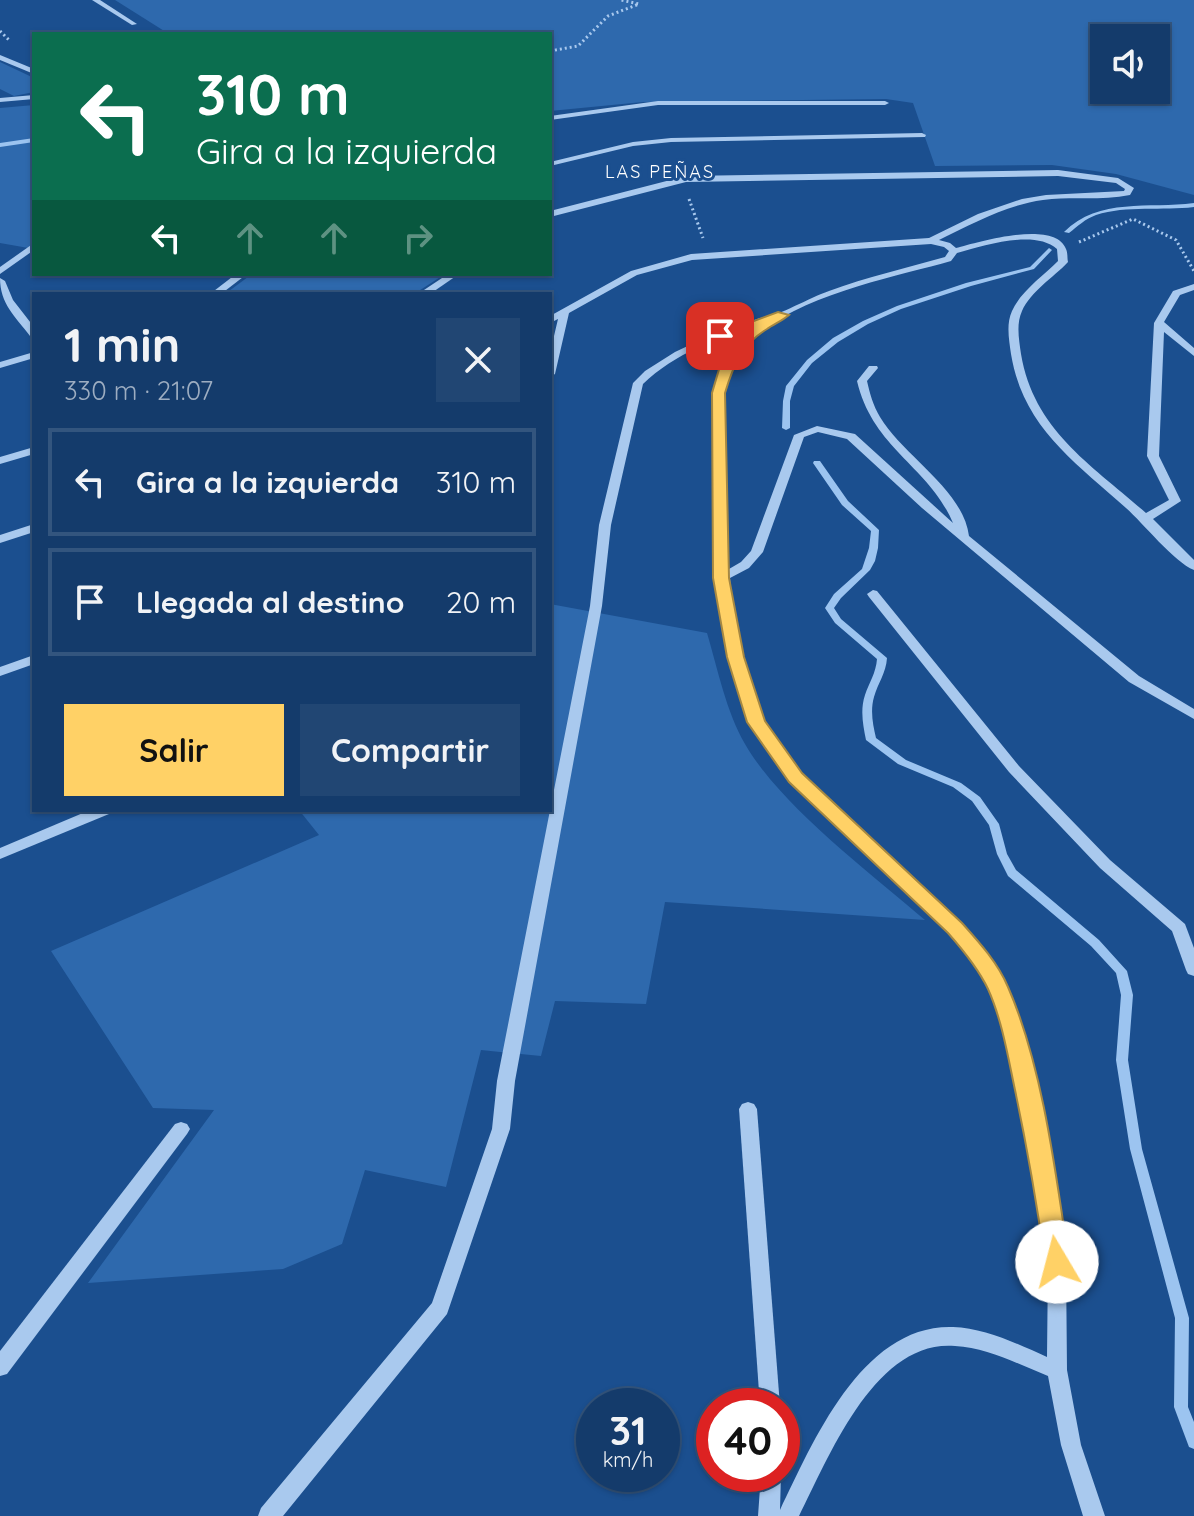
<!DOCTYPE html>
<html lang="es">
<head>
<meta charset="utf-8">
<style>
	body { margin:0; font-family:Quicksand,sans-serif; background:#214673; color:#f1f3f6; height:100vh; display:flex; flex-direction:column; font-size:30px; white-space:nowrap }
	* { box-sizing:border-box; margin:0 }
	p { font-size:26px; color:#9dadc1 }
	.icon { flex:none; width:44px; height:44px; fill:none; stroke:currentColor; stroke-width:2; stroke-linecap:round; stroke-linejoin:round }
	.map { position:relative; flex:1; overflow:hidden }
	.details { position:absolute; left:32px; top:292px; width:520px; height:520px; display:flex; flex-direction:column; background:#143b6b; border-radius:0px; box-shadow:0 2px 6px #0004,0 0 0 2px #33557e }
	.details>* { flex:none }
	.guide { position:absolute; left:32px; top:32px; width:520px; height:244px; border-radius:0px; box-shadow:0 2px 6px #0004,0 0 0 2px #33557e; background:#0b6e4f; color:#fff; overflow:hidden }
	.fabs { position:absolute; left:1090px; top:24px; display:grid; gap:16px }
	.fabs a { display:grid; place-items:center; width:80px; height:80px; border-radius:0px; background:#143b6b; box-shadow:0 2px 6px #0004,0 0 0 2px #33557e; font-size:40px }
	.speed { position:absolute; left:576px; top:1388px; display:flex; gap:16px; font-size:40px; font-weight:700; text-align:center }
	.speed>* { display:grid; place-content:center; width:104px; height:104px; border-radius:50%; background:#143b6b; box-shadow:0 2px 6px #0004,0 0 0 2px #33557e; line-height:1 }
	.speed small { font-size:20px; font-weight:400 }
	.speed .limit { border:12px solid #d22; background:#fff; color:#111 }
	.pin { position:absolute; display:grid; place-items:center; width:68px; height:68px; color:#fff; margin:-34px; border-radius:16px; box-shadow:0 4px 12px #0006 }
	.me { position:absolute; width:88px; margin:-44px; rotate:352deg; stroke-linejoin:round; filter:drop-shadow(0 0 6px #0008) }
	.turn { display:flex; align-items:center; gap:28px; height:168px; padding:0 32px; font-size:36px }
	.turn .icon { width:104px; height:104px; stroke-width:2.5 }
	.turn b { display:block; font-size:56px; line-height:68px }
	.lanes { display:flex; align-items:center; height:76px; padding:0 32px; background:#0003; justify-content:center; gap:40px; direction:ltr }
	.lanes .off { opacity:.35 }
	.round { display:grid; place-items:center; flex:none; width:84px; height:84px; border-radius:0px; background:#214673 }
	.overview { display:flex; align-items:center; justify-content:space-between; height:136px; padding:0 32px }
	h1 { font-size:48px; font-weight:700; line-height:60px }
	.cta { display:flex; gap:16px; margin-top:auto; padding:16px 32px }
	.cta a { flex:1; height:92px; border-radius:0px; background:#ffd166; color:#111; font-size:32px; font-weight:700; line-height:92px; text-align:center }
	.cta a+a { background:#214673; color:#f1f3f6 }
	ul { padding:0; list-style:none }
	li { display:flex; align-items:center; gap:24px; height:108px; margin:0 16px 12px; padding:0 16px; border:4px solid #33557e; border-radius:0px }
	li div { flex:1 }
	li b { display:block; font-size:30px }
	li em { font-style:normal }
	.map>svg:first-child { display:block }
	.green { fill:#2e69ad; fill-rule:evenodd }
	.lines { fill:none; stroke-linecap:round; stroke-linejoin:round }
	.stream { fill:#9cc4f0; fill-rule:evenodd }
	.path { stroke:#a9c9ee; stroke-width:3; stroke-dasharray:2 3; stroke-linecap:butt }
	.minor { fill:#a9c9ee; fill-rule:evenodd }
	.route { fill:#ffd166; stroke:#a68842; stroke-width:2 }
	.labels { text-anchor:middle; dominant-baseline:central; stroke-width:6; stroke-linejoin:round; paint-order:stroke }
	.far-neighbourhood-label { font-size:18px; letter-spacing:2px; fill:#fff; stroke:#1b4f8f }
</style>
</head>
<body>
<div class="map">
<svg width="1194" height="1516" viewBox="0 0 1194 1516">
	<rect width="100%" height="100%" fill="#1b4f8f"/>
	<!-- green -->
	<g class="green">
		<path d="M 115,0 L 1194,0 L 1194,195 L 1116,174 L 1052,165 L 935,166 L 913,103 L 886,99 L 643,102 L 550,111 L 550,34 L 169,34 ZM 1104,38 L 1156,38 L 1156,90 L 1104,90 Z"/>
		<path d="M 0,62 L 34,78 L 34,92 L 14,96 L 0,89 Z"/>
		<path d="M 34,105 L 34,249 L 0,243 L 0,108 Z"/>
		<path d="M 252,274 L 445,274 L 414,294 L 225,294 Z"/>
		<path d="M 550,604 L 707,633 C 718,670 726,711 745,744 C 780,805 870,873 925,920 L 665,902 L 646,1004 L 555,1001 L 541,1056 L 481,1050 L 446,1187 L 365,1170 L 342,1244 L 283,1269 L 88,1283 L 214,1110 L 153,1108 L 51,951 L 319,835 L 299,810 L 550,810 Z"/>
	</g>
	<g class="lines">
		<!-- stream -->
		<g class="stream">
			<path d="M 34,138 L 34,142 L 0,147 L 0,143 Z"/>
			<path d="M 1194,203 L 1194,207 C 1162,211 1127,205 1096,215 C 1085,219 1078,226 1069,233 L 1064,232 C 1099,197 1149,209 1194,203 Z"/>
			<path d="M 1049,248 L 1052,250 L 1034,269 L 971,286 L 901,309 L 868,324 L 838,342 L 812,363 L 794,386 L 790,401 L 790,428 L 786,430 L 782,428 L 783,401 L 786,386 L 807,360 L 833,338 L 863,321 L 897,306 L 966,283 L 1030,267 Z"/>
			<path d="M 814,461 L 820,461 L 848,501 L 879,530 L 878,548 L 875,561 L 870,570 L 841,598 L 834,608 L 841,619 L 887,658 C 886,673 878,683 874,697 C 870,711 873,725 876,738 L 906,760 L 961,783 L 980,797 L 999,824 L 1007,854 L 1016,870 L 1099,940 L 1127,971 L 1133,995 L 1128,1060 L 1142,1149 L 1189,1318 L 1188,1407 L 1194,1422 L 1194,1449 L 1189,1447 L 1174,1407 L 1175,1318 L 1130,1149 L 1116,1060 L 1121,995 L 1116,973 L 1091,946 L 1008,876 L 997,854 L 989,825 L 972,801 L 953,787 L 898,764 L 866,740 C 863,725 860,710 865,695 C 869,683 876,673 877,659 L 835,623 L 825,608 L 834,594 L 862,569 L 869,548 L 871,531 L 842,505 L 813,463 Z"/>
		</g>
		<!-- path -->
		<g class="path">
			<path d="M 0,31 L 10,41"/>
			<path d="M 550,51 L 578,46 L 608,16 L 639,4 L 621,0"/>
			<path d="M 550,76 L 553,77 L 550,78"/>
			<path d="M 689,199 L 703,238"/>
			<path d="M 1079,242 L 1133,219 L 1176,240 L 1194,271"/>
		</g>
		<!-- minor -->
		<g class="minor">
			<path d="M 92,0 L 100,0 L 137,24 L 132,25 Z"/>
			<path d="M 0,55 L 34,69 L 34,74 L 0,60 Z"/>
			<path d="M 34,95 L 34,99 L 0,102 L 0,98 Z"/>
			<path d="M 658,101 L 885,101 L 889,103 L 885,105 L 658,105 L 550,120 L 550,116 Z"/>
			<path d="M 922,133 L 926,135 L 925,137 L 671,142 L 633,146 L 550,166 L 550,162 L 633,142 L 671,138 Z"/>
			<path d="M 1058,170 L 1118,178 L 1134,188 L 1130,195 C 1101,201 1072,196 1043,200 C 1006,205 972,224 939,240 L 950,243 L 956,248 C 978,242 1055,219 1066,249 C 1068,253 1067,258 1068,262 C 1053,278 1031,291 1022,311 C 1016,324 1019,340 1021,354 C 1034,431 1092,465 1146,513 L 1169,500 L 1147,456 L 1154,323 L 1173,291 L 1194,284 L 1194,290 L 1180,295 L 1164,322 L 1194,348 L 1194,356 L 1164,332 L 1159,456 L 1181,501 L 1153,519 L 1194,560 L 1194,570 C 1174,562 1143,523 1126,508 C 1074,461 1023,427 1011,354 C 1009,340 1006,324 1012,311 C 1021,291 1043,276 1058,261 L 1057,249 C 1034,229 984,246 957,253 L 951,261 C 886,280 747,303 727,379 C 720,409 724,441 726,471 C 727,504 727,536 729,569 L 741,562 L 751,551 L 794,435 L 817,426 L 855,434 L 953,523 C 929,466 873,449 857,381 L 869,366 L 877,366 L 878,368 L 867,381 C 870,394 873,405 880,417 C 903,456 963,489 969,536 L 1139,676 L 1194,709 L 1194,719 L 1129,682 L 922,508 L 847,439 L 818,432 L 804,437 L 763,552 L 749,568 L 730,578 C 734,629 742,682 766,727 C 786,763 819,790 848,818 C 886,853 923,889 961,924 L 982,948 L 1006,987 L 1024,1044 L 1054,1180 L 1066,1262 L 1067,1370 L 1081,1445 L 1105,1516 L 1083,1516 L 1061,1445 L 1048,1376 C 1018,1364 988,1348 955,1346 C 875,1339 829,1457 799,1516 L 758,1516 L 761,1474 L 781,1474 L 780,1510 C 813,1442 862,1324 953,1327 C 985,1328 1018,1344 1047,1357 L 1048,1262 L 1036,1180 L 1008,1044 L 990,988 L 970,956 L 949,932 C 914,898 878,864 843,830 C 809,798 771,766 751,724 C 729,679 721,630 717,581 L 715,578 L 717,575 L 712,424 L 714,392 L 723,362 L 732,349 L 759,325 C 718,337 674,354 643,384 L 611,525 L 602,606 L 515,1081 L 510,1129 L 447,1314 L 283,1516 L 258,1516 L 261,1508 L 432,1303 L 492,1129 L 497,1081 L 590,606 L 599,525 L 633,383 L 645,371 L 675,352 L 711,335 L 760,318 C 778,317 808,298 829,291 C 867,277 906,268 945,257 L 949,251 L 944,247 L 931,244 L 692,260 L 637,275 L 569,313 L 555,374 L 550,377 L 550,353 L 558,319 L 550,323 L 550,316 L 631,271 L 691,254 L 929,238 L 978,214 L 1022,199 L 1046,195 L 1124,191 L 1125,189 L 1116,183 L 1058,176 L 686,182 L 550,217 L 550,211 L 686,176 Z"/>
			<path d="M 34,243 L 34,250 L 0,274 L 0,267 Z"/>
			<path d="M 236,274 L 247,274 L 221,294 L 210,294 Z"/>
			<path d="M 448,274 L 459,274 L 430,294 L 418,294 Z"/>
			<path d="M 0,278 L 5,281 L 13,300 L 34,327 L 34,337 L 30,336 C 15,316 0,304 0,278 Z"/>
			<path d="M 34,352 L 34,358 L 0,368 L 0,362 Z"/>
			<path d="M 34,447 L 34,454 L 0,464 L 0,457 Z"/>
			<path d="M 34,524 L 34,532 L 0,543 L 0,535 Z"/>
			<path d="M 873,590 L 877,591 L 1019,766 L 1110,860 L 1185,924 L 1194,948 L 1194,976 L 1188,974 L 1186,970 L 1172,931 L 1100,868 L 1009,772 L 869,597 L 867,594 Z"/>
			<path d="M 34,655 L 34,664 L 0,676 L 0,667 Z"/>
			<path d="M 90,810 L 111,810 L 109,814 L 0,859 L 0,848 Z"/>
			<path d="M 748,1102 L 754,1104 L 757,1109 L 780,1406 L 760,1406 L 739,1109 L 742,1104 Z"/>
			<path d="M 181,1122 L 187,1124 L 190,1129 L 187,1134 L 7,1374 L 0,1376 L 0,1351 L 175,1124 Z"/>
		</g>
	</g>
	<!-- route -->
	<path class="route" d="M 778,312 L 789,315 C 782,321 774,324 767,329 C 742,344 733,366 725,393 L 729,578 L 744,657 L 765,721 L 802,773 L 962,923 C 979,942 998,963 1008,987 C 1043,1067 1056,1175 1069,1262 L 1066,1270 L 1057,1273 L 1049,1270 L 1045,1262 C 1037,1204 1027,1147 1015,1090 C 1008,1057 1002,1020 988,989 C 978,968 963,950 948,933 L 789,782 L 747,722 L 727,657 L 713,578 L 712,393 L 720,366 L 748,331 L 720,340 L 714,336 Z"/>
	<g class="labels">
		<!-- far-neighbourhood labels -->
		<g class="far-neighbourhood-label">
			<text x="660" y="171">LAS PEÑAS</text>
		</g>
	</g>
</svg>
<div class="fabs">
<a><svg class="icon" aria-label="sound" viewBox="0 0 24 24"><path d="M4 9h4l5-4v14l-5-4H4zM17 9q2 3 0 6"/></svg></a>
</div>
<div class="speed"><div>31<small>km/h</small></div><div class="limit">40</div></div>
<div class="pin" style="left:720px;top:336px;background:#d93025"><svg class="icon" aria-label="arrive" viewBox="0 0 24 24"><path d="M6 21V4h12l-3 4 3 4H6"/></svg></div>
<svg class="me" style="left:1057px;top:1262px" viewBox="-20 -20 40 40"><circle r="19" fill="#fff"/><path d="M0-13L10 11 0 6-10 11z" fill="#ffd166"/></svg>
<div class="guide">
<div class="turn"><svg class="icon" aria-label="left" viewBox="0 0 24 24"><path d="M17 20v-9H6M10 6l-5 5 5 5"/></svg><div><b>310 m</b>Gira a la izquierda</div></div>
<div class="lanes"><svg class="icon" aria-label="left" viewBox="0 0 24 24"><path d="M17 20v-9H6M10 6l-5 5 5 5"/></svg><svg class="icon off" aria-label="ahead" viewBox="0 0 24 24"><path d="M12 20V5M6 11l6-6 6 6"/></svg><svg class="icon off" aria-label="ahead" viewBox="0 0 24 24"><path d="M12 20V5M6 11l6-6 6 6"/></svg><svg class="icon off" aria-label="right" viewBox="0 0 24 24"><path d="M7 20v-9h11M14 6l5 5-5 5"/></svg></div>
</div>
<section class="details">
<div class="overview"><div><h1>1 min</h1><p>330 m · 21:07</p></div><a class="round"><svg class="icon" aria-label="close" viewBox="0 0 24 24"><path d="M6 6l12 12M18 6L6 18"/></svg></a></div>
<ul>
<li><svg class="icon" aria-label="left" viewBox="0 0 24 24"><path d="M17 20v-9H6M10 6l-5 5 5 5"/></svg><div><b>Gira a la izquierda</b></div><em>310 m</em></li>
<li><svg class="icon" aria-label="arrive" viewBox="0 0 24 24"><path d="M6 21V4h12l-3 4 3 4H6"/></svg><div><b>Llegada al destino</b></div><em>20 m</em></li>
</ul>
<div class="cta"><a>Salir</a><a>Compartir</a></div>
</section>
</div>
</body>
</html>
